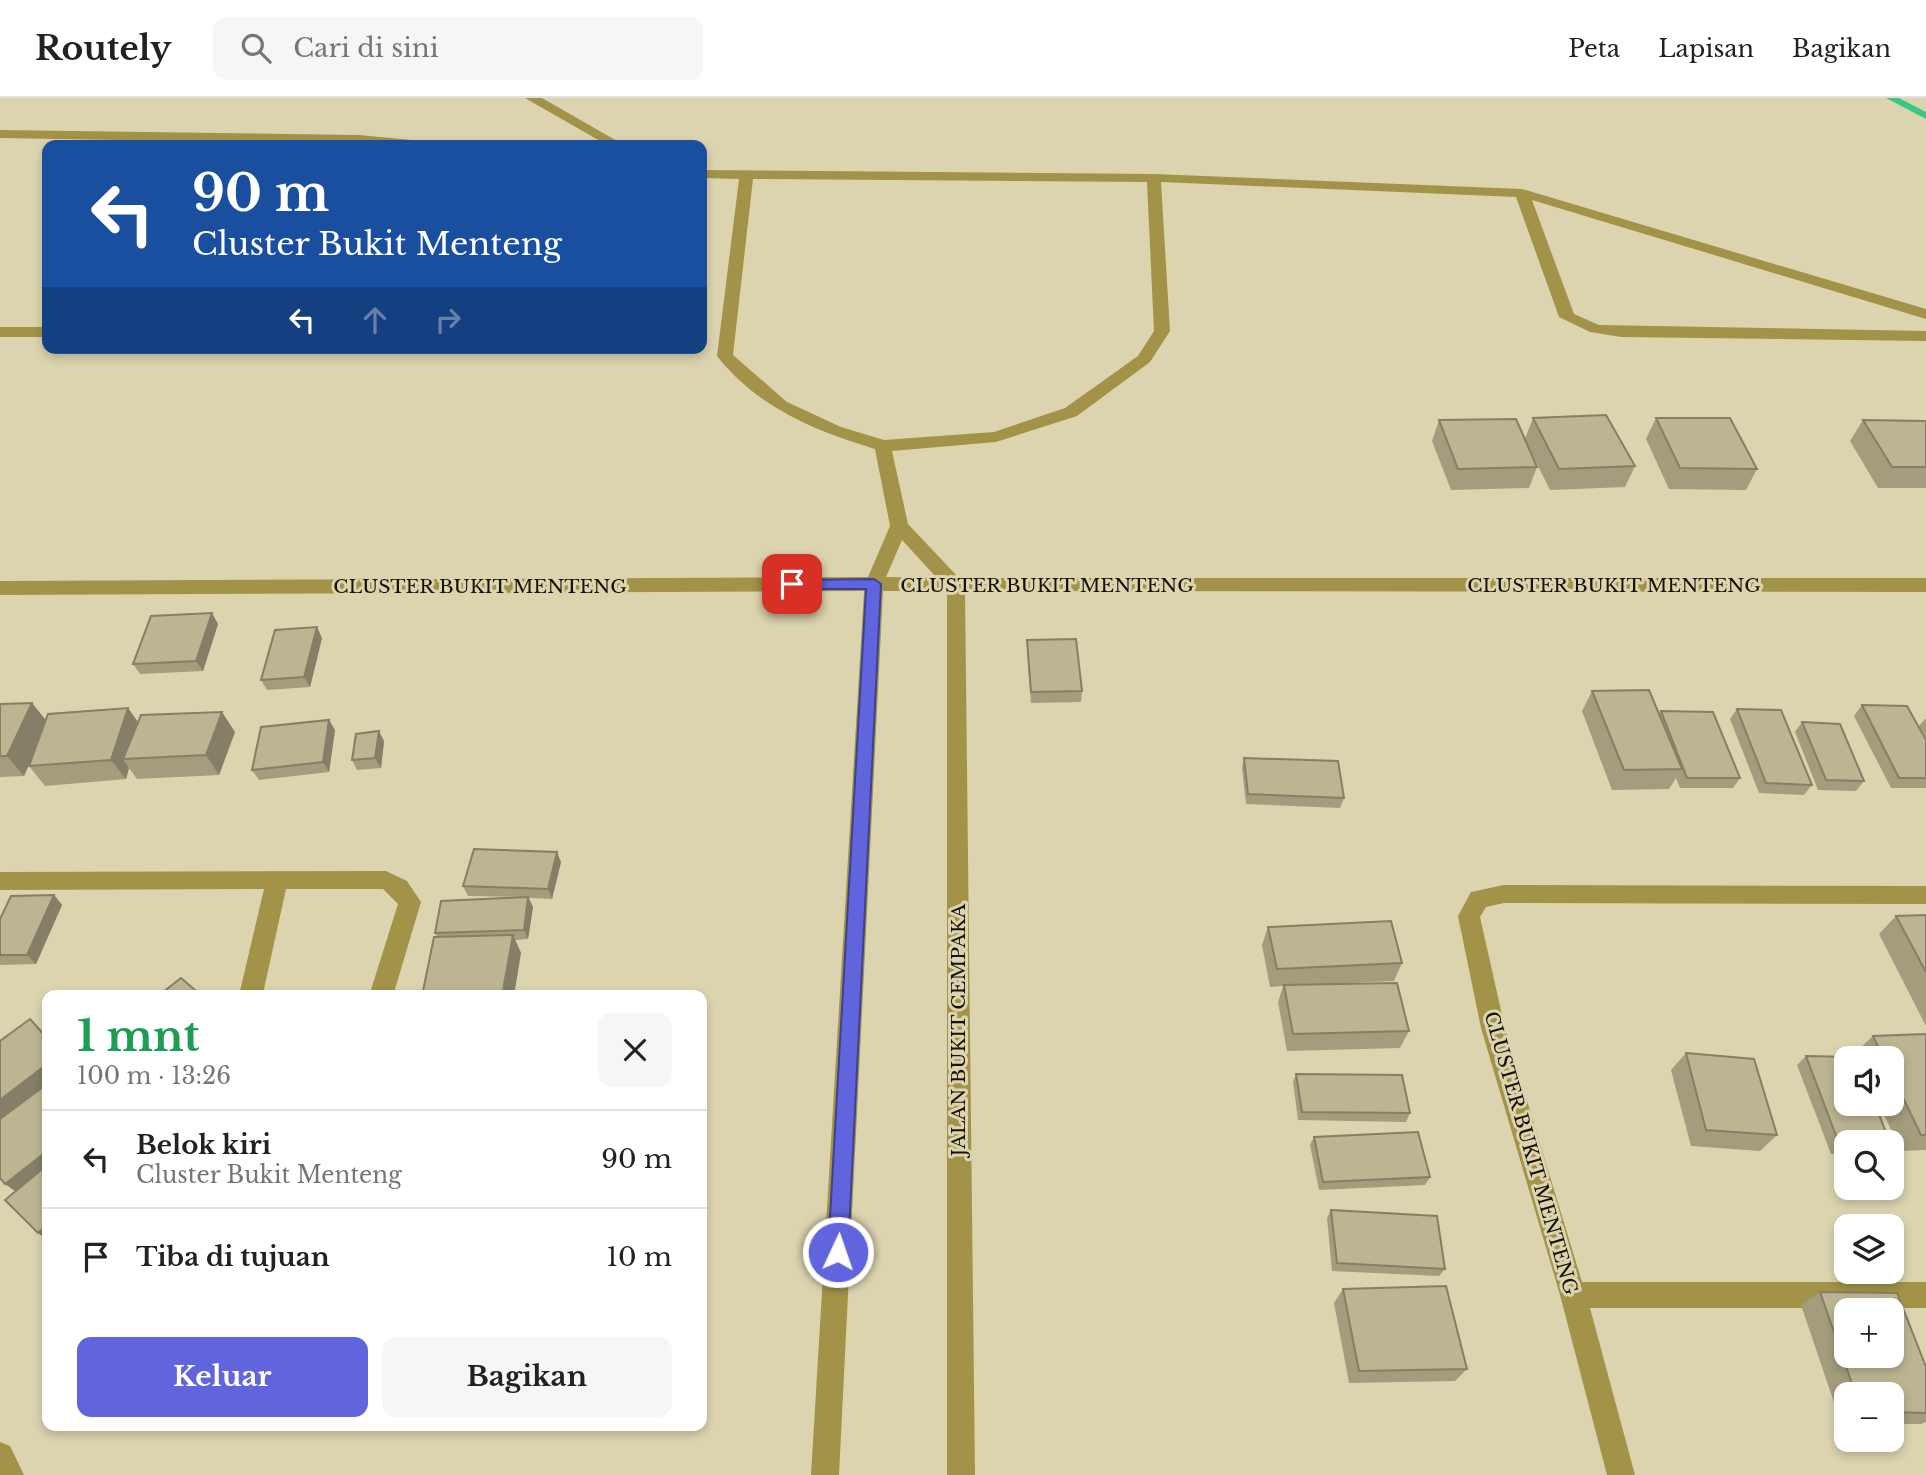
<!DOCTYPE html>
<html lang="id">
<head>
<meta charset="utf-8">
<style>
	body { margin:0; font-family:"Libre Baskerville",serif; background:#f6f6f6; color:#222; height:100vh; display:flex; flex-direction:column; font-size:26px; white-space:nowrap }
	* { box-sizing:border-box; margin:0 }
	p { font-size:23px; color:#767676 }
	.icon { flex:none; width:38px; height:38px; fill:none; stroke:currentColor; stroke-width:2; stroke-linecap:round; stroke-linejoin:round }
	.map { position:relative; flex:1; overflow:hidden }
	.details { position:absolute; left:42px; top:892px; width:665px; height:441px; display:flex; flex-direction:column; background:#fff; border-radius:14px; box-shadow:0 4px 10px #0003 }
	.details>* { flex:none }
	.top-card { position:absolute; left:42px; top:42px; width:665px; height:214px; border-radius:14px; box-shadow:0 4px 10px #0003; background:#1a4fa0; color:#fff; overflow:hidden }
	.fabs { position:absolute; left:1834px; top:948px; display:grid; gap:14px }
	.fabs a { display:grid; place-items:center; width:70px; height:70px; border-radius:14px; background:#fff; box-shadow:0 4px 10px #0003; font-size:35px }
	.pin { position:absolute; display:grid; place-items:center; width:60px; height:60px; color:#fff; margin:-30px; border-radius:14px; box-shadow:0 4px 10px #0006 }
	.me { position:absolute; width:77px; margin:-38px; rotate:3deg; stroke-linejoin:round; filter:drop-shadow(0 0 5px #0008) }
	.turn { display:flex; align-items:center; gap:24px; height:147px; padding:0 35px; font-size:32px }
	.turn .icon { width:91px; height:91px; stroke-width:2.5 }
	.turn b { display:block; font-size:49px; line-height:60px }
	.lanes { display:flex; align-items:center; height:66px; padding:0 35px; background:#0003; justify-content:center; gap:35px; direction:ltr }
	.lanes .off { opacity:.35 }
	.round { display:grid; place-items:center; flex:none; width:74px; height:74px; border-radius:14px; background:#f6f6f6 }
	.head { display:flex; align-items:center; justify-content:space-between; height:119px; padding:0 35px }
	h1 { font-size:42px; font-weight:700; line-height:52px; color:#1e9e55 }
	.action { display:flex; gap:14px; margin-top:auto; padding:14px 35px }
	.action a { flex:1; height:80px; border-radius:14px; background:#6064dd; color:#fff; font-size:28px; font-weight:700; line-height:80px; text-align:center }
	.action a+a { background:#f6f6f6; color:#222 }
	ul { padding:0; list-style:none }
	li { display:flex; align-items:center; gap:21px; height:98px; padding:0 35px; border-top:2px solid #e0e0e0 }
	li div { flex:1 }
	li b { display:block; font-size:26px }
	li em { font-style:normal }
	header { display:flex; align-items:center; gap:42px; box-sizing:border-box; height:98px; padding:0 35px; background:#fff; border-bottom:2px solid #e0e0e0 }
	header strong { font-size:33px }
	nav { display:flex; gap:38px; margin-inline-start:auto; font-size:24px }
	.search { width:490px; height:63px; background:#f6f6f6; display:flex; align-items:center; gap:18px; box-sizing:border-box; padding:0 24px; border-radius:14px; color:#767676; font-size:26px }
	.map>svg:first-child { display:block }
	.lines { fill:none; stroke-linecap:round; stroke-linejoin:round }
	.stream { fill:#37c883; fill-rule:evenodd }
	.minor { fill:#a39348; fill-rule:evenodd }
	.wall { fill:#a39c7d }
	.shaded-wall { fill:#847f66 }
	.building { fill:#bdb591; stroke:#847f66; stroke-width:2; fill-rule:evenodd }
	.route { fill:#6064dd; stroke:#3e4190; stroke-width:2 }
	.labels { text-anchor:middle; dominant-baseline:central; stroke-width:6; stroke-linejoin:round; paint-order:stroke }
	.street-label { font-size:19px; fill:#161306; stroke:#dcd4af }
</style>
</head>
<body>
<header>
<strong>Routely</strong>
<div class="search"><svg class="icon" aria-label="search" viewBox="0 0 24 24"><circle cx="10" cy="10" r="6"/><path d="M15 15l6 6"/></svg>Cari di sini</div>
<nav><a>Peta</a><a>Lapisan</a><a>Bagikan</a></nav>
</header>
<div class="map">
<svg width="1926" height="1377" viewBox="0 0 1926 1377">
	<rect width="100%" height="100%" fill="#dcd4af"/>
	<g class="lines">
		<!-- stream -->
		<path class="stream" d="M 1886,0 L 1899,0 L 1926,14 L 1926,21 Z"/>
		<!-- minor -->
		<g class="minor">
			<path d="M 525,0 L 542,0 L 624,47 L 607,47 Z"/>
			<path d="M 0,32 L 359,37 L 422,43 L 429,47 L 0,40 Z"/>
			<path d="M 702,72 L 1154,76 L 1522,91 L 1926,211 L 1926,221 L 1532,102 L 1574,216 L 1599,227 L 1926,233 L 1926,243 L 1621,239 L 1590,234 L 1559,219 L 1516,99 L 1161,84 L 1170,233 L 1150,264 L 1077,318 L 996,344 L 892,353 L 908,426 L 959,480 L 1926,480 L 1926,494 L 965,493 L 975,1377 L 947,1377 L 947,493 L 883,493 L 839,1377 L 811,1377 L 864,493 L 0,497 L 0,483 L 868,479 L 890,428 L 875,351 C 815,333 757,309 717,258 L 739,81 L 702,80 ZM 753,81 L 1147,84 L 1154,233 L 1138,258 L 1065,310 L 994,334 L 884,342 L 841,329 L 787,304 L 733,257 ZM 902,442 L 937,480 L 886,479 Z"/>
			<rect x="0" y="229" width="47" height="10"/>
			<path d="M 386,773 L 407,783 L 421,804 L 393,898 L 369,898 L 398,806 L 383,791 L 286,791 L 264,891 L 268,898 L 243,898 L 240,893 L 264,791 L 0,792 L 0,774 Z"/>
			<path d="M 1504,787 L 1926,788 L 1926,806 L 1504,805 L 1486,809 L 1480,819 L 1505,930 L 1582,1184 L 1926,1184 L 1926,1210 L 1590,1210 L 1635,1377 L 1607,1377 L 1560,1197 L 1481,930 L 1458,818 L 1471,794 Z"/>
			<path d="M 0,1344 L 10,1348 L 24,1377 L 0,1377 Z"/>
		</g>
	</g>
	<!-- wall -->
	<g class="wall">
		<path d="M 1533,320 L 1635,368 L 1625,389 L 1550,392 L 1527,346 L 1537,369 L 1529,390 L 1451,392 L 1432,343 L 1439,322 L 1525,341 Z"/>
		<path d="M 1656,320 L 1757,371 L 1746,392 L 1669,391 L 1646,341 Z"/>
		<path d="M 1863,322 L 1926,323 L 1926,390 L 1878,390 L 1850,343 Z"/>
		<path d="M 218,526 L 203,573 L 140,576 L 133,566 Z"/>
		<path d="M 322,540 L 310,589 L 267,592 L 261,582 Z"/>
		<path d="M 1027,542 L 1082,593 L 1081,604 L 1031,605 L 1027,553 Z"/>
		<path d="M 1592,593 L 1659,617 L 1661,613 L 1740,680 L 1733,690 L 1680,690 L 1676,680 L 1669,691 L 1612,692 L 1582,613 Z"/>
		<path d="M 32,605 L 46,623 L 128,610 L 138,624 L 235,634 L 219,677 L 137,681 L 129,670 L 126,681 L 45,688 L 29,668 L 31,661 L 24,678 L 0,679 L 0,606 Z"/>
		<path d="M 1862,607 L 1926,642 L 1926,690 L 1891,690 L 1854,618 Z"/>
		<path d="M 1737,611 L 1812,687 L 1804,697 L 1759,695 L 1730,621 Z"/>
		<path d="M 1926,620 L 1926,640 L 1919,628 Z"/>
		<path d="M 329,622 L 335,632 L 329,674 L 259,682 L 252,672 Z"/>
		<path d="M 1802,624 L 1864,683 L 1856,693 L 1818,692 L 1795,634 Z"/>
		<path d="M 384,643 L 381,670 L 357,672 L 352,662 Z"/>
		<path d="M 1244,660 L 1344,700 L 1340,710 L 1246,706 L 1242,670 Z"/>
		<path d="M 561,764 L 552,801 L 529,800 L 533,809 L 528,841 L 515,842 L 521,855 L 437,839 L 435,835 L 519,799 L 468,798 L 463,788 Z"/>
		<path d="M 54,797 L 62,807 L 36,866 L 0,867 L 0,821 Z"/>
		<path d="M 1926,817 L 1926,928 L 1879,836 L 1896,818 Z"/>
		<path d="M 1268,829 L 1402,865 L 1394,883 L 1325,886 L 1409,933 L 1400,950 L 1287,953 L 1278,904 L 1283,888 L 1270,889 L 1262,847 Z"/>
		<path d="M 1926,936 L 1926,1052 L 1901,1053 L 1879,1006 L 1892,1006 L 1892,961 L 1857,961 L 1855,955 L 1873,938 Z"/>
		<path d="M 1686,955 L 1777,1037 L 1760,1053 L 1691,1048 L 1671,972 Z"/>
		<path d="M 1806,958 L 1846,1045 L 1846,1057 L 1831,1056 L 1797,967 Z"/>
		<path d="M 1296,976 L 1410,1015 L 1406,1024 L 1298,1022 L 1293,984 Z"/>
		<path d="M 1314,1039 L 1430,1079 L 1425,1087 L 1319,1092 L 1310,1047 Z"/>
		<path d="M 1331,1112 L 1445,1171 L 1439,1178 L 1332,1173 L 1327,1120 Z"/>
		<path d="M 1343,1191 L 1467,1271 L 1455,1283 L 1349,1285 L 1334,1205 Z"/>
		<path d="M 1820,1194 L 1926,1269 L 1926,1324 L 1921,1326 L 1892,1326 L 1892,1297 L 1846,1297 L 1846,1325 L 1841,1325 L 1801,1207 Z"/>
	</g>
	<!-- shaded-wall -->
	<g class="shaded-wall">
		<path d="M 212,515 L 218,526 L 203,573 L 196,563 Z"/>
		<path d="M 317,529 L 322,540 L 310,589 L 304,579 Z"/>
		<path d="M 32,605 L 48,625 L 24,678 L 7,658 Z"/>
		<path d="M 128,610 L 142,630 L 123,661 L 129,670 L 126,681 L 111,662 Z"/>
		<path d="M 222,614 L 235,634 L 219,677 L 206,657 Z"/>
		<path d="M 329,622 L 335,632 L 329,674 L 323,664 Z"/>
		<path d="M 379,633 L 384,643 L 381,670 L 375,660 Z"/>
		<path d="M 557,754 L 561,764 L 552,801 L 548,791 Z"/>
		<path d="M 54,797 L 62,807 L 36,866 L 27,857 Z"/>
		<path d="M 528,799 L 533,809 L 528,841 L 524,832 Z"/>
		<path d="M 513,837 L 521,855 L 514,898 L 502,898 Z"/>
		<path d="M 47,966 L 47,997 L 0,1033 L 0,1002 Z"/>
		<path d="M 47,1053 L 47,1084 L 26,1101 L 5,1086 Z"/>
		<path d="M 47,1127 L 47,1142 L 38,1135 Z"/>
	</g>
	<!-- building -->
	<g class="building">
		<path d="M 1606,317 L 1635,368 L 1559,371 L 1533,320 Z"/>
		<path d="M 1656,320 L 1730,320 L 1757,371 L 1680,370 Z"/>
		<path d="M 1516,321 L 1537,369 L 1458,371 L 1439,322 Z"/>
		<path d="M 1863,322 L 1926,323 L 1926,369 L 1892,369 Z"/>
		<path d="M 212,515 L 196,563 L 133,566 L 151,518 Z"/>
		<path d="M 317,529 L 304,579 L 261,582 L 275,532 Z"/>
		<path d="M 1076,541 L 1082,593 L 1031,594 L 1027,542 Z"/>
		<path d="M 1649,592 L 1682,671 L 1624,672 L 1592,593 Z"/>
		<path d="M 32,605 L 7,658 L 0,658 L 0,606 Z"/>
		<path d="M 1862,607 L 1907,608 L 1926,642 L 1926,680 L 1899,680 Z"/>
		<path d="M 128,610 L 111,662 L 29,668 L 48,616 Z"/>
		<path d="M 1737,611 L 1781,612 L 1812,687 L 1766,685 Z"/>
		<path d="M 1661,613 L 1713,614 L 1740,680 L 1687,680 Z"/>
		<path d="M 222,614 L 206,657 L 123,661 L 141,617 Z"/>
		<path d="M 329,622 L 323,664 L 252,672 L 261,629 Z"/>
		<path d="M 1802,624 L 1840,626 L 1864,683 L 1826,682 Z"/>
		<path d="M 379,633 L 375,660 L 352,662 L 356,636 Z"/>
		<path d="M 1244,660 L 1338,663 L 1344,700 L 1248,696 Z"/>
		<path d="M 474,751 L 557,754 L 548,791 L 463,788 Z"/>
		<path d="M 54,797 L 27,857 L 0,857 L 0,821 L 11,798 Z"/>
		<path d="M 528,799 L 524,832 L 435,835 L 441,803 Z"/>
		<path d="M 1926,817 L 1926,874 L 1896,818 Z"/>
		<path d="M 1391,823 L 1402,865 L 1277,871 L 1268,829 Z"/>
		<path d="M 513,837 L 502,898 L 422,898 L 434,839 Z"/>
		<path d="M 181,880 L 202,898 L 158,898 Z"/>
		<path d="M 1397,885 L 1409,933 L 1293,936 L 1284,887 Z"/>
		<path d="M 30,921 L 47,940 L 47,966 L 0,1002 L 0,943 Z"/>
		<path d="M 1926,936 L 1926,1037 L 1921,1037 L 1892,977 L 1892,961 L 1884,961 L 1873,938 Z"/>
		<path d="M 1686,955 L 1754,961 L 1777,1037 L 1706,1032 Z"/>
		<path d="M 1806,958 L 1855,959 L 1856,961 L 1846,961 L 1846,1006 L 1875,1006 L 1890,1045 L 1846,1045 L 1846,1048 L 1840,1048 Z"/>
		<path d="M 1296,976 L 1402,977 L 1410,1015 L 1302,1014 Z"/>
		<path d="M 47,986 L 47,1053 L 5,1086 L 0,1080 L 0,1021 Z"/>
		<path d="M 1418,1034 L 1430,1079 L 1323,1084 L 1314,1039 Z"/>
		<path d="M 47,1067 L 47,1127 L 38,1135 L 5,1102 Z"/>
		<path d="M 1331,1112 L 1437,1118 L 1445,1171 L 1337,1165 Z"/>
		<path d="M 1446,1188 L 1467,1271 L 1359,1273 L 1343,1191 Z"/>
		<path d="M 1820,1194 L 1897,1195 L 1926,1269 L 1926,1315 L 1892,1314 L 1892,1297 L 1856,1297 ZM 1846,1213 L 1892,1213 L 1892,1258 L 1846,1258 Z"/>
	</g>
	<!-- route -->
	<path class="route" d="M 874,481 L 881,486 L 848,1154 L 845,1161 L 838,1164 L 830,1161 L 828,1154 L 866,491 L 792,491 L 785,486 L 792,482 Z"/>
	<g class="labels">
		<!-- street labels -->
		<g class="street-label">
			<text x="1047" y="487">CLUSTER BUKIT MENTENG</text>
			<text x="1614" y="487">CLUSTER BUKIT MENTENG</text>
			<text x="480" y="488">CLUSTER BUKIT MENTENG</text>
			<text transform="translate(958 932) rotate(-90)">JALAN BUKIT CEMPAKA</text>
			<text transform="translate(1531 1055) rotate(74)">CLUSTER BUKIT MENTENG</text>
		</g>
	</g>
</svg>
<div class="fabs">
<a><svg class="icon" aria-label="sound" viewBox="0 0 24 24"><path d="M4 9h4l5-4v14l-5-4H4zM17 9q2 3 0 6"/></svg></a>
<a><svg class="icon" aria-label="search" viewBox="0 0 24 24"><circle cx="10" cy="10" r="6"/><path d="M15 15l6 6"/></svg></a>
<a><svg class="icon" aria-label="layers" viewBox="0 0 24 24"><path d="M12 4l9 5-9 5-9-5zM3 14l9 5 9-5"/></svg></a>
<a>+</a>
<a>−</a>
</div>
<div class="pin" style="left:792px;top:486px;background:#d93025"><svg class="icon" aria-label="arrive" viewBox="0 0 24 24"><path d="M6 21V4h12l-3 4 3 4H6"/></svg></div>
<svg class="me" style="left:838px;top:1154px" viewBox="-20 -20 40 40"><circle r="17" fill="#6064dd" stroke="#fff" stroke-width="3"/><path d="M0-11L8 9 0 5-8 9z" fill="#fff"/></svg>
<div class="top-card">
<div class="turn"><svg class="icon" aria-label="left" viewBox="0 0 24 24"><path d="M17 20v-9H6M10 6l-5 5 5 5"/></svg><div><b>90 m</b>Cluster Bukit Menteng</div></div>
<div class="lanes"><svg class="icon" aria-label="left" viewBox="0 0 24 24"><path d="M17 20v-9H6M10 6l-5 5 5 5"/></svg><svg class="icon off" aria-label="ahead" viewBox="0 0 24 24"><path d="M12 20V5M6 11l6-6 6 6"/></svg><svg class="icon off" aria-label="right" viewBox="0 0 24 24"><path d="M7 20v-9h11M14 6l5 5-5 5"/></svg></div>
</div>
<section class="details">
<div class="head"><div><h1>1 mnt</h1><p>100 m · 13:26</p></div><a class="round"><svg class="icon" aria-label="close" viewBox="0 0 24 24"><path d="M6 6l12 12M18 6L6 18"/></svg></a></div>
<ul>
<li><svg class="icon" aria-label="left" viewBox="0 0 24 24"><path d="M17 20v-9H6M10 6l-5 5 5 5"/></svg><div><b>Belok kiri</b><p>Cluster Bukit Menteng</p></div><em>90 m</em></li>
<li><svg class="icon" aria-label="arrive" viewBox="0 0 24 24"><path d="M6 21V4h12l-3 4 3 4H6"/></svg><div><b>Tiba di tujuan</b></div><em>10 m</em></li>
</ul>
<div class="action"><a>Keluar</a><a>Bagikan</a></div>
</section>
</div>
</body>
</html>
